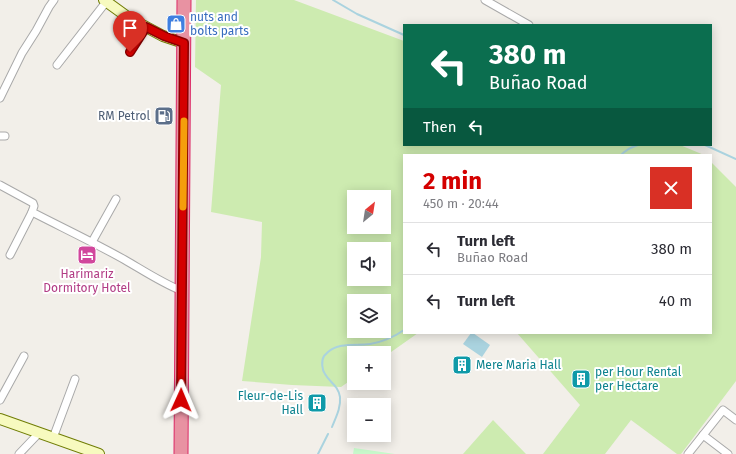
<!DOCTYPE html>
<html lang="en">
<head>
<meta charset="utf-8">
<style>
	body { margin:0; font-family:"Fira Sans",sans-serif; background:#f7f7f7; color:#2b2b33; height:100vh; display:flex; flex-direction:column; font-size:15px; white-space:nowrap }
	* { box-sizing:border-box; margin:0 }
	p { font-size:13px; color:#7c7c81 }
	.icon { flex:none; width:22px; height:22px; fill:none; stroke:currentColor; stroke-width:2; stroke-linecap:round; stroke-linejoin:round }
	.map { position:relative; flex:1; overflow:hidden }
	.panel { position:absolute; left:403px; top:154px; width:309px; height:180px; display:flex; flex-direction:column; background:#fff; border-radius:0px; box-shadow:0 2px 10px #0003 }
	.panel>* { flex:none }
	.guide { position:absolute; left:403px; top:24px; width:309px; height:122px; border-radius:0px; box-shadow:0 2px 10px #0003; background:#0b6e4f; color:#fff; overflow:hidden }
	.needle { width:26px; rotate:30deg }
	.tools { position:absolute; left:347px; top:190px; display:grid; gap:8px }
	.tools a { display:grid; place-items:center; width:44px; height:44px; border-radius:0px; background:#fff; box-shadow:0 2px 10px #0003; font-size:20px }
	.pin { position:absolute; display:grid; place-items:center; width:34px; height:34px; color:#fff; margin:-41px -17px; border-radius:50% 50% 50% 0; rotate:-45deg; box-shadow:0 0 4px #0007 }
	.pin .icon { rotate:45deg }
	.me { position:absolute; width:44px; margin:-22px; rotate:1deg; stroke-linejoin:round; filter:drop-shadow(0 0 3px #0008) }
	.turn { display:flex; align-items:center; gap:14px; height:84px; padding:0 20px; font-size:18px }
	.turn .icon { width:52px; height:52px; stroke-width:2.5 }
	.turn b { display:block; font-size:28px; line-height:34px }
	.then { display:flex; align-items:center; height:38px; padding:0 20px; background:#0003; gap:8px; font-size:15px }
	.round { display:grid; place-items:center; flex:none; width:42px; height:42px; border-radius:0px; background:#f7f7f7 }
	.headline { display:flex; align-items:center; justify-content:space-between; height:68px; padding:0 20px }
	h1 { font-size:24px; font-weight:700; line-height:30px; color:#d40000 }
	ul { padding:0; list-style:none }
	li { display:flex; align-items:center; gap:12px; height:52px; padding:0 20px; border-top:1px solid #e1e1e2 }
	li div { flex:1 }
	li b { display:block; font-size:15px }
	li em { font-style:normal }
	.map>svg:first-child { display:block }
	.grass { fill:#cdebb0; fill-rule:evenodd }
	.park { fill:#c8facc }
	.water { fill:#aad3df }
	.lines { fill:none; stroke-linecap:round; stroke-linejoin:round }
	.stream { stroke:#aad3df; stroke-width:2 }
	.street-casing { stroke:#a9a9a9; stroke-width:9 }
	.secondary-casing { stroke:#707d05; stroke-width:12 }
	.highway-casing { stroke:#dc2a67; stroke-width:15 }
	.street { stroke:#fff; stroke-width:7 }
	.secondary { stroke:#f7fabf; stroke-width:10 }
	.highway { stroke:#e892a2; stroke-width:13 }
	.route-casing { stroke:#8a0000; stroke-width:10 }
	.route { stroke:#d40000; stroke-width:7 }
	.slow { stroke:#f59e0b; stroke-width:7 }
	.labels { text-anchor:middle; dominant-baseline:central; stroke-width:4; stroke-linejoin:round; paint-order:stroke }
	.shop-label { font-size:12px; fill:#366cbe; stroke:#fff; text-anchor:start }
	.service-label { font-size:12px; fill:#4e5e75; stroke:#fff; text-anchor:end }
	.hotel-label { font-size:12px; fill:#b23c85; stroke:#fff }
	.culture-label { font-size:12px; fill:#0d838f; stroke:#fff; text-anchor:start }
</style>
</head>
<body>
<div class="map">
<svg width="736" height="454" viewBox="0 0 736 454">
	<rect width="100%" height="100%" fill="#f2efe9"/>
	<!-- grass -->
	<g class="grass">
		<path d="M 196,0 L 294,0 L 404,41 L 404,145 L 680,145 L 704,155 L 404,155 L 404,333 L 418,333 L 384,357 L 384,353 L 354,353 L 354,378 L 341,387 L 292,385 L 242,381 L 261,257 L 262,222 L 211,212 L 221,85 L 195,67 ZM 354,197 L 384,197 L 384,227 L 354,227 ZM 354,249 L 384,249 L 384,279 L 354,279 ZM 354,301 L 384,301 L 384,331 L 354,331 Z"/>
		<path d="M 711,162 L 736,187 L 736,381 L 681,454 L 677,454 L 631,420 L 605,454 L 543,454 L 580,405 L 517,333 L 711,333 Z"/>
		<path d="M 493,420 L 526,454 L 463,454 Z"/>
	</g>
	<!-- park -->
	<path class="park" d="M 354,448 L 395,454 L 353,454 Z"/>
	<!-- water -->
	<path class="water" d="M 471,333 L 473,333 L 490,345 L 482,357 L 463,344 Z"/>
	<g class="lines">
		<!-- stream -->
		<g class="stream">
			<path d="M 333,0 L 357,14 L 404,35"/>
			<path d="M 705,145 L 736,159"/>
			<path d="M 621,155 C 626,150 631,147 638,145"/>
			<path d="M 332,427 C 336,417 341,408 340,397 C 338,385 330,383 325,374 C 322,370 321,361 324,356 C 324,356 328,352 328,352 C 339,342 357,346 370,344 C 382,342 394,337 404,330"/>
			<path d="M 318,454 L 328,434"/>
		</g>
		<!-- street casing -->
		<g class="street-casing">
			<g id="street">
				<path d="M 485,0 L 529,25"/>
				<path d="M 130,52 L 146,27"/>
				<path d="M 57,65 L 106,2"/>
				<path d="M 0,98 L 22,53 L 36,31 L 49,7 L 54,0"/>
				<path d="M 0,136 L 5,136"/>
				<path d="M 0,185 L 33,203 L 34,206 L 32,212 C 63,228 95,243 125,260 C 144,271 162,283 182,291"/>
				<path d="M 92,242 L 116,199"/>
				<path d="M 10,255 L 32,212"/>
				<path d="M 0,400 L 24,356"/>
				<path d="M 703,435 L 728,454"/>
				<path d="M 53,438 L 75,379"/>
				<path d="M 19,454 L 39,433"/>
				<path d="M 688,454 L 723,410 L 736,420"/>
			</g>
		</g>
		<!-- secondary casing -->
		<g class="secondary-casing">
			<g id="secondary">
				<path d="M 104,0 L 129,18 L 163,36 L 184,43"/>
				<path d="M 0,419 L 99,454"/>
			</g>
		</g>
		<!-- highway casing -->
		<g class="highway-casing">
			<path id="highway" d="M 181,454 L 184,0"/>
		</g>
		<!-- street -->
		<use href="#street" class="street"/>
		<!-- secondary -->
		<use href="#secondary" class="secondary"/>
		<!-- highway -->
		<use href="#highway" class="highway"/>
	</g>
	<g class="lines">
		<!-- route casing -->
		<g class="route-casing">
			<path id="route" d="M 130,52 L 146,27 L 164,36 L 184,43 L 181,400"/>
		</g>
		<!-- route -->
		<use href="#route" class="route"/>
		<!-- slow -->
		<path class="slow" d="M 183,207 L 184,121"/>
	</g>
	<!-- icons -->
	<defs>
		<g id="shop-square" transform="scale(1)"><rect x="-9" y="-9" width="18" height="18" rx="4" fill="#3f7fe0" stroke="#fff"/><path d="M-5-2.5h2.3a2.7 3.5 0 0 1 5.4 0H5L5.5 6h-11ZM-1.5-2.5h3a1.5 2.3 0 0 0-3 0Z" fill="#fff"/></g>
		<g id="fuel-square" transform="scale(1)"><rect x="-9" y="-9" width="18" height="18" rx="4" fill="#5c6f8a" stroke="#fff"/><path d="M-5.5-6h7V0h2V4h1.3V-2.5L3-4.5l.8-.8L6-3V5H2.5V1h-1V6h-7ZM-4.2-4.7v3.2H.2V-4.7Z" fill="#fff"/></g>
		<g id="hotel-square" transform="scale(1)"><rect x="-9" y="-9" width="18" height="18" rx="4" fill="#d1479c" stroke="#fff"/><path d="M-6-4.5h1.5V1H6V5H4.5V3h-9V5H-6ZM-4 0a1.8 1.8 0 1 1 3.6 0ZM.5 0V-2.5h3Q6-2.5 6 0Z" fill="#fff"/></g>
		<g id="building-square" transform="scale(1)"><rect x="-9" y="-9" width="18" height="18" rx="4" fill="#0f9aa8" stroke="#fff"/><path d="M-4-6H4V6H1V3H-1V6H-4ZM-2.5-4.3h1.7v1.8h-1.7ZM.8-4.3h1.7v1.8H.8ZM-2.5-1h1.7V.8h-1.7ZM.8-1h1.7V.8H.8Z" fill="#fff"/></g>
	</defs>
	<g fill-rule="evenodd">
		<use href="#shop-square" x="176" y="24"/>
		<use href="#fuel-square" x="164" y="116"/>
		<use href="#hotel-square" x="87" y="255"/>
		<use href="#building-square" x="462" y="365"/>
		<use href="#building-square" x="581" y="379"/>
		<use href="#building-square" x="317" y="403"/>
	</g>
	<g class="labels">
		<!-- shop labels -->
		<g class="shop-label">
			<text x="190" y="17">nuts and<tspan x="190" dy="14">bolts parts</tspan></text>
		</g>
		<!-- service labels -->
		<g class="service-label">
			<text x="150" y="116">RM Petrol</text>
		</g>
		<!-- hotel labels -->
		<g class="hotel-label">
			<text x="87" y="274">Harimariz<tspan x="87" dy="14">Dormitory Hotel</tspan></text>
		</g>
		<!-- culture labels -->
		<g class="culture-label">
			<text x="476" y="365">Mere Maria Hall</text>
			<text x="595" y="372">per Hour Rental<tspan x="595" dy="14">per Hectare</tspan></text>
			<text x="303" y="396" text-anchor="end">Fleur-de-Lis<tspan x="303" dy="14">Hall</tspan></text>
		</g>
	</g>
</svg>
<div class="tools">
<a><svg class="needle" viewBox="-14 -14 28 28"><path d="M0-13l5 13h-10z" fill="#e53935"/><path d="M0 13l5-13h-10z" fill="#7c7c81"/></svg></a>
<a><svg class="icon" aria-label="sound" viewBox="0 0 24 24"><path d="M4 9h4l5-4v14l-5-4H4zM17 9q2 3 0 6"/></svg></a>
<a><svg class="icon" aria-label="layers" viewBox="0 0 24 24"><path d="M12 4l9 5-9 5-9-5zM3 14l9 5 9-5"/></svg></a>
<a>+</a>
<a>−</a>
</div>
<div class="pin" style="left:130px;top:52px;background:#d93025"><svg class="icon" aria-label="arrive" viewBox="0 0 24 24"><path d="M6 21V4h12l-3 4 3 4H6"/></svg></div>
<svg class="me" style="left:181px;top:400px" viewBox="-20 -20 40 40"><path d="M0-17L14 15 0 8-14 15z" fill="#d40000" stroke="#fff" stroke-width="4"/></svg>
<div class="guide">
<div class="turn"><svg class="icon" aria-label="left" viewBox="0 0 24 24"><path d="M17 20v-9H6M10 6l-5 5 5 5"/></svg><div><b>380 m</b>Buñao Road</div></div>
<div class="then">Then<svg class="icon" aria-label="left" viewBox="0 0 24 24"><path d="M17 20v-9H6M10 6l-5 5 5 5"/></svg></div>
</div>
<section class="panel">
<div class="headline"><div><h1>2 min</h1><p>450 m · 20:44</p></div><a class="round" style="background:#d93025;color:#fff"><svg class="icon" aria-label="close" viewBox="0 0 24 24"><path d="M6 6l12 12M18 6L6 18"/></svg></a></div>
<ul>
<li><svg class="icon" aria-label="left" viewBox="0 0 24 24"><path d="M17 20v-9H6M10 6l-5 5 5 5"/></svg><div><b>Turn left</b><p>Buñao Road</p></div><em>380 m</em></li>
<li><svg class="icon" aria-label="left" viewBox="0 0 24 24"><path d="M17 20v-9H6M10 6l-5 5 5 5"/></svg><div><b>Turn left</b></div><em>40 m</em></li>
</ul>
</section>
</div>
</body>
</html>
